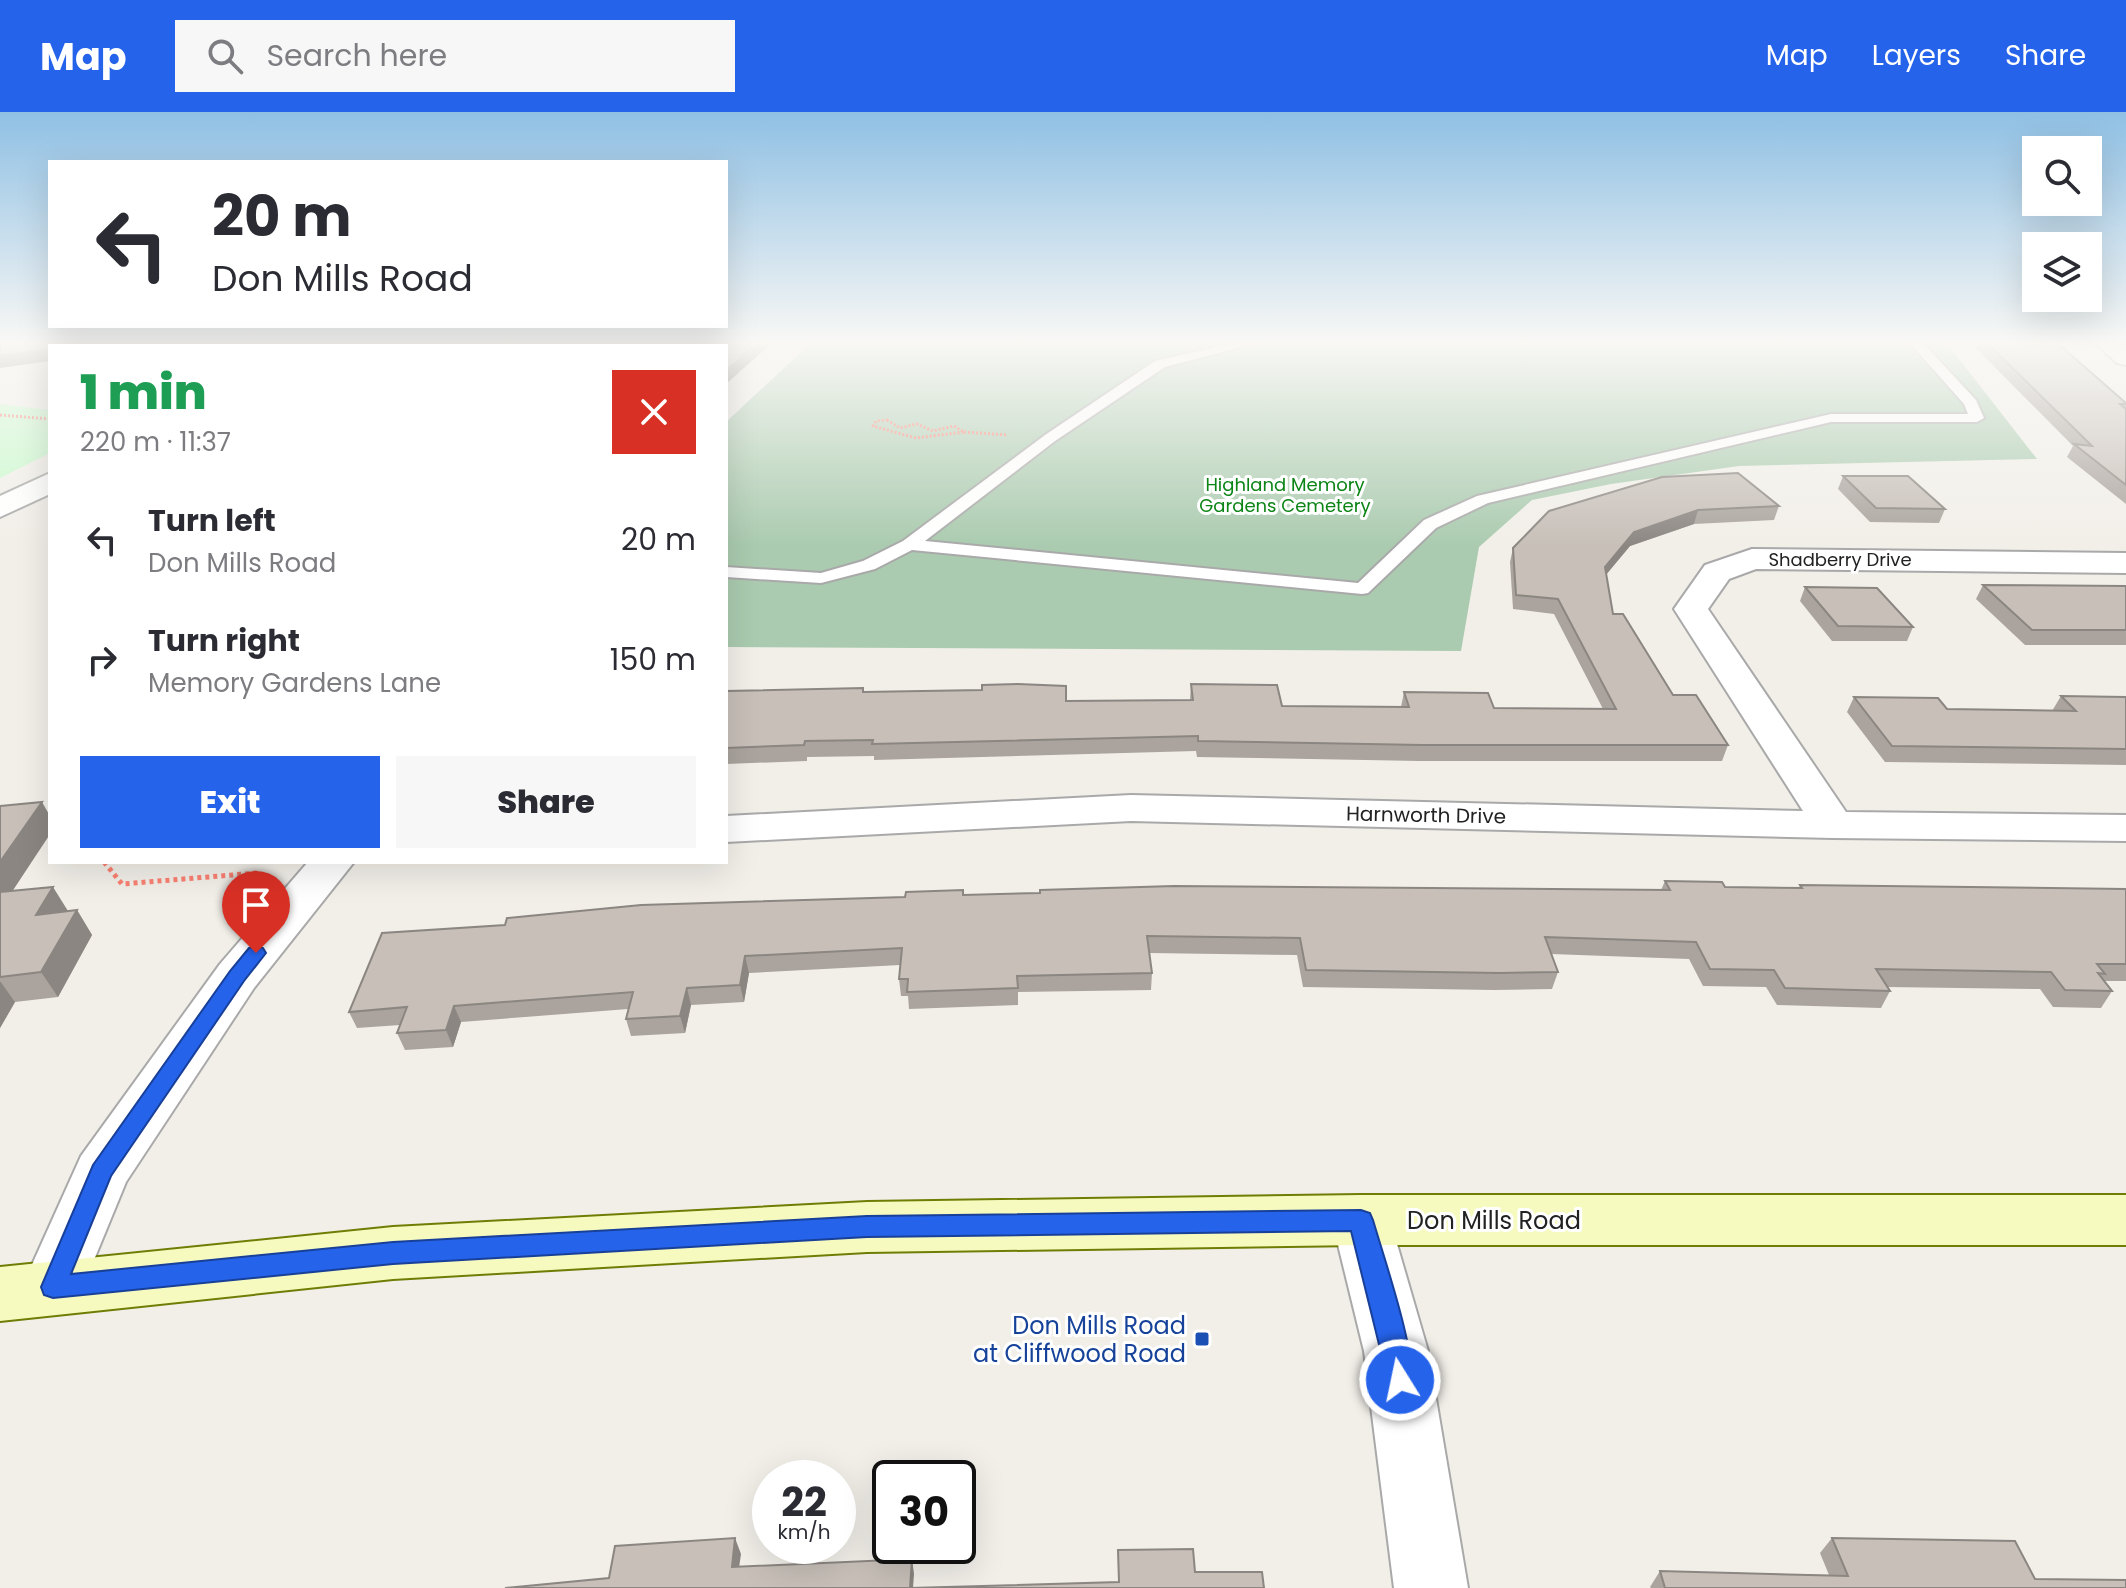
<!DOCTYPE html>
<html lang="en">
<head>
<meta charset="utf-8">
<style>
	body { margin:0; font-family:Poppins,sans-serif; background:#f7f7f7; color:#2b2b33; height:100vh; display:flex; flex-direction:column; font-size:30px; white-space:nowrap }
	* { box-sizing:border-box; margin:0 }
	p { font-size:26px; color:#7c7c81 }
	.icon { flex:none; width:44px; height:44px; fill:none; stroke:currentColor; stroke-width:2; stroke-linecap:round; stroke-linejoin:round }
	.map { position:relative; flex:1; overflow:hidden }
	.panel { position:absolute; left:48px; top:232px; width:680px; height:520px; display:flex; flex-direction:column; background:#fff; border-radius:0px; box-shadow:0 8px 32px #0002 }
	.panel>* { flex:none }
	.hud { position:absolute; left:48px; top:48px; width:680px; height:168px; border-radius:0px; box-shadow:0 8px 32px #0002; background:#fff; color:#2b2b33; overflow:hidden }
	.tools { position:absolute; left:2022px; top:24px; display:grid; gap:16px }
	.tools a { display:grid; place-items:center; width:80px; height:80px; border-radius:0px; background:#fff; box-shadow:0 8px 32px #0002; font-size:40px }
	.speed { position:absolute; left:752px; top:1348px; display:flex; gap:16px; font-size:40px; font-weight:700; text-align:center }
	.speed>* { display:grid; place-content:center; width:104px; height:104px; border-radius:50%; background:#fff; box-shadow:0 8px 32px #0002; line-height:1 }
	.speed small { font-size:20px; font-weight:400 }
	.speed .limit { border:4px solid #111; border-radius:12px; background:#fff; color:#111 }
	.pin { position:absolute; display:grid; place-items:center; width:68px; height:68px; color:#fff; margin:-82px -34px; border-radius:50% 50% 50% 0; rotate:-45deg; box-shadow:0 0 8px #0007 }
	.pin .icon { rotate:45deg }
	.me { position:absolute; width:88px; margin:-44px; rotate:350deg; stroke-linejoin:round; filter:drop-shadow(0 0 6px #0008) }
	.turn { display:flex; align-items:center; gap:28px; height:168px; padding:0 32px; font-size:36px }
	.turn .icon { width:104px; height:104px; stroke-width:2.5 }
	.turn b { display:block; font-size:56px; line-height:68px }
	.round { display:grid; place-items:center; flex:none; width:84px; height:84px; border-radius:0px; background:#f7f7f7 }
	.head { display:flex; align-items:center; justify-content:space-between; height:136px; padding:0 32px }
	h1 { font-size:48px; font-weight:800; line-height:60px; color:#1e9e55 }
	.cta { display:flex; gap:16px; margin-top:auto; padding:16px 32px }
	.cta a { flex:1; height:92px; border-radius:0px; background:#2563eb; color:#fff; font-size:32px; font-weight:800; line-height:92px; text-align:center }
	.cta a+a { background:#f7f7f7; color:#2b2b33 }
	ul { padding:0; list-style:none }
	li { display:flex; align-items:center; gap:24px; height:120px; padding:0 32px }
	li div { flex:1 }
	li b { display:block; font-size:30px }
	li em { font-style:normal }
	header { display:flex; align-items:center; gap:48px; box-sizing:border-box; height:112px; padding:0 40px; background:#2563eb; color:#fff }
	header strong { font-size:38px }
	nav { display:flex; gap:44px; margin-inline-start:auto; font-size:28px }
	.search { width:560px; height:72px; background:#f7f7f7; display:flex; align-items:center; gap:20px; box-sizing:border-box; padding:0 28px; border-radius:0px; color:#7c7c81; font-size:30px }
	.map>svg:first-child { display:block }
	.cemetery { fill:#aacbaf }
	.park { fill:#c8facc }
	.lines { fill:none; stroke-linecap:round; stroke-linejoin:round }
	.service-casing { stroke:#a9a9a9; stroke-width:4 }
	.minor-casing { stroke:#a9a9a9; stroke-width:4 }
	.secondary-casing { stroke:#707d05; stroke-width:4 }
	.path-far1 { stroke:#fa8072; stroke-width:3; stroke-dasharray:2 2; stroke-linecap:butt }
	.path { stroke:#fa8072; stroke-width:5; stroke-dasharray:4 4; stroke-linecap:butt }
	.service { fill:#fff; fill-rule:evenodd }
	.minor { fill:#fff; fill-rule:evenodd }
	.secondary { fill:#f7fabf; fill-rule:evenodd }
	.wall { fill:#aba49e }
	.shaded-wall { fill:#8b8681 }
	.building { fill:#c7bfb8; stroke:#8b8681; stroke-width:2 }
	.route { fill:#2563eb; stroke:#184099; stroke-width:2 }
	.transit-dot { fill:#1a4fb4; stroke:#fff; stroke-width:3 }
	.labels { text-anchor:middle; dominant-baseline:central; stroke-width:6; stroke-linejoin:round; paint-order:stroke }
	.far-park-label { font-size:18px; fill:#0c8416; stroke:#fff }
	.far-street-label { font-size:18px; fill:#222; stroke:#fff }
	.street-label { font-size:20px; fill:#222; stroke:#fff }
	.near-street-label { font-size:24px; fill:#222; stroke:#fff }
	.near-transit-label { font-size:24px; fill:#164399; stroke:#fff; text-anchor:end }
</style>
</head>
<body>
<header>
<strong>Map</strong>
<div class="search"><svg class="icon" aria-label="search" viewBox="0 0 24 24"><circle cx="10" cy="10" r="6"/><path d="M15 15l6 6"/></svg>Search here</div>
<nav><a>Map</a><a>Layers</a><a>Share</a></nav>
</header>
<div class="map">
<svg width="2126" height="1476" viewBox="0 0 2126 1476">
	<rect width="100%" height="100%" fill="#f2efe9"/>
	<!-- cemetery -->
	<path class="cemetery" d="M 813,229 L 1945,229 L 2037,347 L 1739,354 L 1611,372 L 1532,388 L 1479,435 L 1461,539 L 726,535 L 726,310 Z"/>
	<!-- park -->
	<path class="park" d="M 0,292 L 50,298 L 50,341 L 0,366 Z"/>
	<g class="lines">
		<!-- service casing -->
		<g class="service-casing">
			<path id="service" d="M 1242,229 L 1264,229 L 1165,255 L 1055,329 L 925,429 L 1358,471 L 1424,408 L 1477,384 L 1831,302 L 1968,302 L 1964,292 L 1908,229 L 1921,229 L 1976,288 L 1984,306 L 1977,310 L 1831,310 L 1488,391 L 1436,416 L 1368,481 L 1362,482 L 912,438 L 875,457 L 821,471 L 726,465 L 726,455 L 821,461 L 863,449 L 903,429 L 1045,323 L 1155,249 Z"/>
		</g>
		<!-- minor casing -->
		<g class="minor-casing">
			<g id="minor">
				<path d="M 298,229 L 328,229 L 324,234 L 294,234 Z"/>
				<path d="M 629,229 L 656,229 L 652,234 L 625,234 Z"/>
				<path d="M 2093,229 L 2119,229 L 2126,234 L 2126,253 L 2117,251 Z"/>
				<path d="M 50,361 L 50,382 L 0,405 L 0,384 Z"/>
				<path d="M 1752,437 L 2126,441 L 2126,461 L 1756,457 L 1729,467 L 1708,497 L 1846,700 L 2126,703 L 2126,729 L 1833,726 L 1131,709 L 726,730 L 726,704 L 1131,683 L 1803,699 L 1674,497 L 1705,453 Z"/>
				<path d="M 308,750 L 354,750 L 254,876 L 126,1070 L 75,1194 L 53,1202 L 31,1194 L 22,1175 L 81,1044 L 220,852 Z"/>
				<path d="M 1361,1083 L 1382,1090 L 1390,1108 L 1428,1239 L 1468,1476 L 1394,1476 L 1364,1239 L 1332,1108 L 1340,1090 Z"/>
			</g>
		</g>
		<!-- secondary casing -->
		<g class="secondary-casing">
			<path id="secondary" d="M 1361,1083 L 2126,1083 L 2126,1133 L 1361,1133 L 867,1140 L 393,1167 L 0,1209 L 0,1155 L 393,1115 L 867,1090 Z"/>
		</g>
		<!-- path-far1 -->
		<g class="path-far1">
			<path d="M 0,303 L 50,307"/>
			<path d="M 887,308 L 900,316 L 917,312 L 933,319 L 954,314 L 964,320 L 916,326 L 873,314 L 876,309 Z"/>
			<path d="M 964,320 L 1008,323"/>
		</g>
		<!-- path -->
		<path class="path" d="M 104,750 L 122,772 L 257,761"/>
		<!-- service -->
		<use href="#service" class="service"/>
		<!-- minor -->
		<use href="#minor" class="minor"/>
		<!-- secondary -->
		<use href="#secondary" class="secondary"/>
	</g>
	<!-- wall -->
	<g class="wall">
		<path d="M 1969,229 L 2055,229 L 2126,291 L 2126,392 L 2067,345 L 2073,334 Z"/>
		<path d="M 1843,364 L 1945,397 L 1939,411 L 1870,410 L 1838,377 Z"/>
		<path d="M 1779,394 L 1774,408 L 1694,412 L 1630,434 L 1606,462 L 1613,502 L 1673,583 L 1728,633 L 1722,649 L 1419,649 L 1197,645 L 1196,639 L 874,648 L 874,644 L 807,645 L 807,649 L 726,652 L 726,579 L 863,576 L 864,580 L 1066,589 L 1190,588 L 1191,572 L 1282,594 L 1401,595 L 1404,580 L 1494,596 L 1603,597 L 1554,502 L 1513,497 L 1510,450 L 1513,436 L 1549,399 Z"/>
		<path d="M 1983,473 L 2126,474 L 2126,533 L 2025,533 L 1976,487 Z"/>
		<path d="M 1805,475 L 1913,515 L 1907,529 L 1832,529 L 1800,489 Z"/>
		<path d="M 2061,584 L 2126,585 L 2126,653 L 1885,650 L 1847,600 L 1854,585 L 1947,597 L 2052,599 Z"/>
		<path d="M 0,694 L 50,704 L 50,722 L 12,779 L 68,799 L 77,798 L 92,823 L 58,885 L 15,890 L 0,916 Z"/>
		<path d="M 1665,769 L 1725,775 L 1799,776 L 1800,773 L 2126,777 L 2126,869 L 2104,869 L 2112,879 L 2101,896 L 2053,895 L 2040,877 L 1887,875 L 1890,879 L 1881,896 L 1777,893 L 1766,875 L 1703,874 L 1689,847 L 1551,842 L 1558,860 L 1552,877 L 1494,878 L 1303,875 L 1297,843 L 1149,841 L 1152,861 L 1151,878 L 1018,880 L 1018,893 L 909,897 L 908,884 L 901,884 L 899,867 L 900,853 L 749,861 L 744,890 L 691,893 L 685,921 L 631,924 L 626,907 L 628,897 L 461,910 L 453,935 L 405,938 L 397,921 L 400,913 L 357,916 L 349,900 L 963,783 L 1661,778 Z"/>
		<path d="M 1832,1426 L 2035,1467 L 2126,1476 L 1651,1476 L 1650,1475 L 1660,1459 L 1829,1463 L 1820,1441 Z"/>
	</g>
	<!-- shaded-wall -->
	<g class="shaded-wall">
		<path d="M 103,229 L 184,229 L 149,234 L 67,234 Z"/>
		<path d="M 224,229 L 251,229 L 241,234 L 213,234 Z"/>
		<path d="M 560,229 L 579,229 L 572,234 L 552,234 Z"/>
		<path d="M 759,229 L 774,229 L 726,272 L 726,259 Z"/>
		<path d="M 50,237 L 50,249 L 0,256 L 0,244 Z"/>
		<path d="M 1698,398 L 1694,412 L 1630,434 L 1601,469 L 1605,455 L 1634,420 Z"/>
		<path d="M 42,690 L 50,704 L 50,722 L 0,798 L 0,750 Z"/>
		<path d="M 53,775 L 68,799 L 36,803 Z"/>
		<path d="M 77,798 L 92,823 L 58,885 L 41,860 Z"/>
		<path d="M 745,844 L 749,861 L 744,890 L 740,873 Z"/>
		<path d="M 0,869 L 15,890 L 0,916 Z"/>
		<path d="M 687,876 L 691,893 L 685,921 L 680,904 Z"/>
		<path d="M 454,894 L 461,910 L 453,935 L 446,918 Z"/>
		<path d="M 735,1426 L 741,1442 L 737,1470 L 732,1455 Z"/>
		<path d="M 912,1447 L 914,1462 L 913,1476 L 910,1476 Z"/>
	</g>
	<!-- building -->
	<g class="building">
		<path d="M 0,229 L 103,229 L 67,234 L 50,234 L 50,237 L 0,244 Z"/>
		<path d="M 204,229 L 224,229 L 213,234 L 206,234 Z"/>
		<path d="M 349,229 L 560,229 L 552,234 L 339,234 Z"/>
		<path d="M 686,229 L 759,229 L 726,259 L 726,234 L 680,234 Z"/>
		<path d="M 1985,229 L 2055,229 L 2126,291 L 2126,292 L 2120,292 L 2126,297 L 2126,373 L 2074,332 L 2092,334 Z"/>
		<path d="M 1738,361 L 1779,394 L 1698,398 L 1634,420 L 1605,455 L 1613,502 L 1623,502 L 1673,583 L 1696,583 L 1728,633 L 1422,633 L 1198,629 L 1198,624 L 872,632 L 873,628 L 805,629 L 804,633 L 726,636 L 726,579 L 863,576 L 863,580 L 982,578 L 982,573 L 1018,572 L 1066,574 L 1066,589 L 1193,588 L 1191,572 L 1277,573 L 1282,594 L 1409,595 L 1404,580 L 1488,581 L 1494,596 L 1616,597 L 1558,487 L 1516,483 L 1513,436 L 1549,399 L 1662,365 Z"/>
		<path d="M 1843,364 L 1908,364 L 1945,397 L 1876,396 Z"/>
		<path d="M 1983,473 L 2126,474 L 2126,518 L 2032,518 Z"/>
		<path d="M 1805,475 L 1877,476 L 1913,515 L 1838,514 Z"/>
		<path d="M 2061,584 L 2126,585 L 2126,637 L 1892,634 L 1854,585 L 1938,586 L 1947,597 L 2076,599 Z"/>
		<path d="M 42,690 L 0,750 L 0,694 Z"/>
		<path d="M 1665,769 L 1722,770 L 1725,775 L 1802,776 L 1800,773 L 2126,777 L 2126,852 L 2097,852 L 2105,862 L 2098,861 L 2112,879 L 2065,878 L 2051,860 L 1876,857 L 1890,879 L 1785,876 L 1774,858 L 1710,857 L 1696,830 L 1545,825 L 1558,860 L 1499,861 L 1306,858 L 1300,826 L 1147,824 L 1152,861 L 1017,864 L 1018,876 L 907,880 L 908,867 L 899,867 L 902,836 L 745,844 L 740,873 L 687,876 L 680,904 L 626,907 L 633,880 L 454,894 L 446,918 L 397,921 L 407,895 L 349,900 L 382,821 L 505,813 L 507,806 L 641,793 L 905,785 L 906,780 L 963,778 L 963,783 L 1040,781 L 1040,778 L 1174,774 L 1670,778 Z"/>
		<path d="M 53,775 L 36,803 L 77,798 L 41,860 L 0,865 L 0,780 Z"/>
		<path d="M 735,1426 L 732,1455 L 912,1447 L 910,1476 L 1119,1470 L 1118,1438 L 1193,1437 L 1195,1460 L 1262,1460 L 1264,1476 L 505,1476 L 609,1466 L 615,1434 Z"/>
		<path d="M 1832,1426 L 2015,1429 L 2035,1467 L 2126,1468 L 2126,1476 L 1665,1476 L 1660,1459 L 1848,1464 Z"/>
	</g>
	<!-- sky -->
	<linearGradient id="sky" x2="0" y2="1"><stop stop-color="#8fc0e4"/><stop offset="0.53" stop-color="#f9f8f5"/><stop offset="1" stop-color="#f9f8f5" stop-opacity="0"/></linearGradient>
	<rect width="2126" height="435" fill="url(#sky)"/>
	<!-- route -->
	<path class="route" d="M 256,834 L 263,836 L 266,841 L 244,869 L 111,1064 L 71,1162 L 393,1130 L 867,1104 L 1361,1098 L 1370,1101 L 1373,1108 C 1382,1140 1421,1253 1410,1277 L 1400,1281 L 1390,1277 L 1351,1119 L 867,1125 L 393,1152 L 53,1186 L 44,1183 L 41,1175 L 93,1053 L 230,859 L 249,836 Z"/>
	<!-- markers -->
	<rect class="transit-dot" x="1194" y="1219" width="16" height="16" rx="4"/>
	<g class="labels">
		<!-- far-park labels -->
		<g class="far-park-label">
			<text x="1285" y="372">Highland Memory<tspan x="1285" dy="21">Gardens Cemetery</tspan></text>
		</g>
		<!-- far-street labels -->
		<g class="far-street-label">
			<text x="1840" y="447">Shadberry Drive</text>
		</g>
		<!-- street labels -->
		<g class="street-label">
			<text transform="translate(1426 703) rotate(1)">Harnworth Drive</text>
		</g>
		<!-- near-street labels -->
		<g class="near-street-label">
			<text x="1494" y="1108">Don Mills Road</text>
		</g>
		<!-- near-transit labels -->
		<g class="near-transit-label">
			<text x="1186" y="1213">Don Mills Road<tspan x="1186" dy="28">at Cliffwood Road</tspan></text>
		</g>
	</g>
</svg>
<div class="tools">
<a><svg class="icon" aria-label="search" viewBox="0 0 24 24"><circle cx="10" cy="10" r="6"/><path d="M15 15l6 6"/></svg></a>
<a><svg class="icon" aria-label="layers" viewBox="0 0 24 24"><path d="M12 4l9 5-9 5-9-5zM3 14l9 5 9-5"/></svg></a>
</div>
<div class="speed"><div>22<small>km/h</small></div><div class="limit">30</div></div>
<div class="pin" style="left:256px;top:841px;background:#d93025"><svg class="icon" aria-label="arrive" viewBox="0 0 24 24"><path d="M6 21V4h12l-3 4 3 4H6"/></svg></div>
<svg class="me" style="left:1400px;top:1268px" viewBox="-20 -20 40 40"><circle r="17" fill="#2563eb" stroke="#fff" stroke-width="3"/><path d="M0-11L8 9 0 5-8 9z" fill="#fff"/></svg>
<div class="hud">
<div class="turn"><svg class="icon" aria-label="left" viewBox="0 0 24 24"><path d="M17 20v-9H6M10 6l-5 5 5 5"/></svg><div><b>20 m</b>Don Mills Road</div></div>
</div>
<section class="panel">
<div class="head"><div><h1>1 min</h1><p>220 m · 11:37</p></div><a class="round" style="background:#d93025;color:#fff"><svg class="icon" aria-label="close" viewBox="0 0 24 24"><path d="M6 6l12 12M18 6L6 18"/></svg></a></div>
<ul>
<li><svg class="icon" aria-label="left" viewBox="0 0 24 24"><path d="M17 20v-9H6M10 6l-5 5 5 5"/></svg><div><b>Turn left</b><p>Don Mills Road</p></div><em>20 m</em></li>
<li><svg class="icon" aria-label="right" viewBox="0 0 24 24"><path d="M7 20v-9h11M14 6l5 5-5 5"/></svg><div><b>Turn right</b><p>Memory Gardens Lane</p></div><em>150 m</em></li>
</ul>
<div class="cta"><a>Exit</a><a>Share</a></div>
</section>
</div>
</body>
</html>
